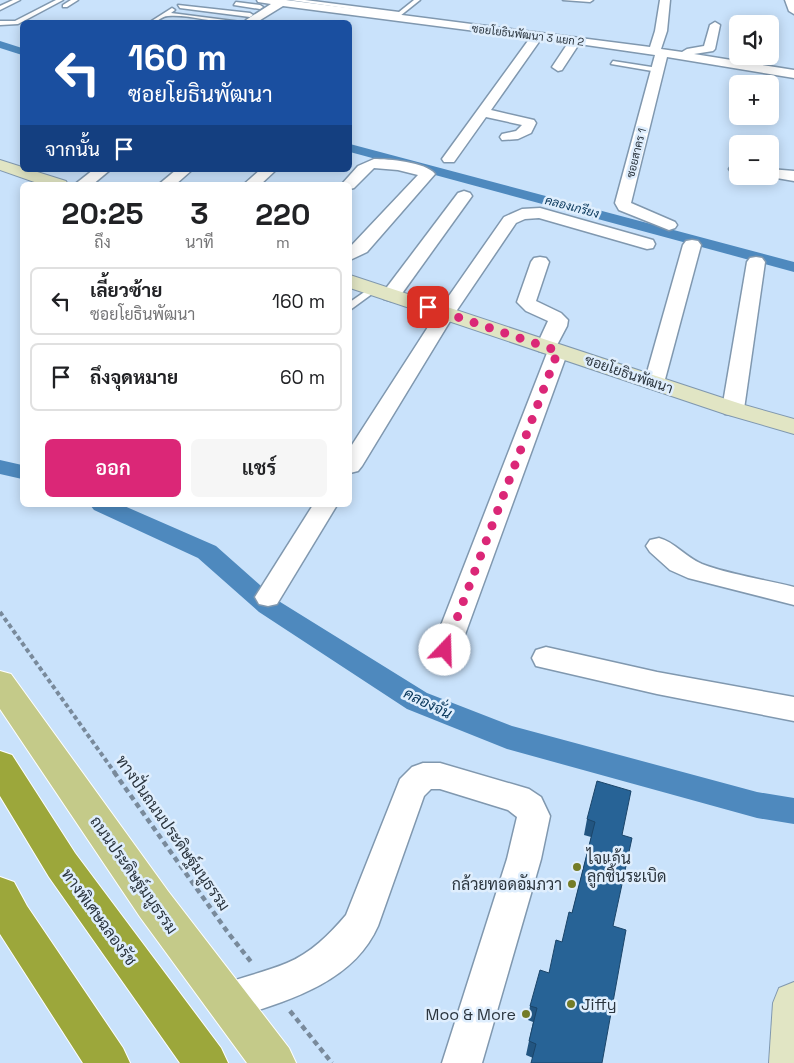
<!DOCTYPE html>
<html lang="th">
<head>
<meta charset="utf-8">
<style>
	body { margin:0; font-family:"Space Grotesk",Sarabun,sans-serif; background:#f6f6f6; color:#202124; height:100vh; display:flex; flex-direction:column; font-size:19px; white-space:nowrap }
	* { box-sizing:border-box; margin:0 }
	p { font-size:16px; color:#757577 }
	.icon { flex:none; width:28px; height:28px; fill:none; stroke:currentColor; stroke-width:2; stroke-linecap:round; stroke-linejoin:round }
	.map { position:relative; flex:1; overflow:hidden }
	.side { position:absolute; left:20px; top:182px; width:332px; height:325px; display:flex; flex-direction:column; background:#fff; border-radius:8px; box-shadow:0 2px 12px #0003 }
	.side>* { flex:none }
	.top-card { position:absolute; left:20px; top:20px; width:332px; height:152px; border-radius:8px; box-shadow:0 2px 12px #0003; background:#1a4fa0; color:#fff; overflow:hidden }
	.fabs { position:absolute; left:729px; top:15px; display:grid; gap:10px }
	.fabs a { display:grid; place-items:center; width:50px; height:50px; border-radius:8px; background:#fff; box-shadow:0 2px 12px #0003; font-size:25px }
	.pin { position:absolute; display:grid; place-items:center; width:42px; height:42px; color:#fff; margin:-21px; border-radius:10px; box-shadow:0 2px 8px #0006 }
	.me { position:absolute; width:55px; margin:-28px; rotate:21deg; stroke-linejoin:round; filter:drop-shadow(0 0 4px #0008) }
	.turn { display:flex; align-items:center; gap:18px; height:105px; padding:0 25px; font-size:22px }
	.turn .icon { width:65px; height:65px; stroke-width:2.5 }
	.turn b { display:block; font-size:35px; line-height:42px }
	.then { display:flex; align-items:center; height:48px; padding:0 25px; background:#0003; gap:10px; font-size:19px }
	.eta { display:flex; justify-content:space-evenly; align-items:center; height:85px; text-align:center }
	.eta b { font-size:30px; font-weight:600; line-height:35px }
	.primary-button { display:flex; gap:10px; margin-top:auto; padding:10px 25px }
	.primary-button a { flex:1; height:58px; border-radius:8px; background:#db2777; color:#fff; font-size:20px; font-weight:600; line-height:58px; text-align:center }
	.primary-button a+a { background:#f6f6f6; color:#202124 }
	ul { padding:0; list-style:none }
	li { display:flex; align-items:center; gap:15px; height:68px; margin:0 10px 8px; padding:0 15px; border:2px solid #e0e0e0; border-radius:8px }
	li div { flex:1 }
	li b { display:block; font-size:19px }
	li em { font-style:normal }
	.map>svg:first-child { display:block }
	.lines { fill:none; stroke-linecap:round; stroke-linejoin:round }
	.canal { fill:#4e89be; fill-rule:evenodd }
	.lane-casing { stroke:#8098af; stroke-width:3 }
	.street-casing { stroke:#8098af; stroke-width:3 }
	.secondary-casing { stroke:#8098af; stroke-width:2 }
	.primary-casing { stroke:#fff; stroke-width:2 }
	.highway-casing { stroke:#fff; stroke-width:2 }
	.path-far1 { stroke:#798a9b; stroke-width:4; stroke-dasharray:4.5 3; stroke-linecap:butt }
	.path { stroke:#798a9b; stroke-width:4.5; stroke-dasharray:5.5 4; stroke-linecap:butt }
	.lane { fill:#fff; fill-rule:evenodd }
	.street { fill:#fff; fill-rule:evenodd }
	.secondary { fill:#e1e5c4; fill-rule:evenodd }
	.primary { fill:#c4ca89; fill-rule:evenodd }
	.highway { fill:#9ca73b; fill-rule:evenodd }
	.wall { fill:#225581 }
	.building { fill:#276396; stroke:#1b4569 }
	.route { stroke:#db2777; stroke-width:9; stroke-dasharray:0 16.2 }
	.poi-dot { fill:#747c27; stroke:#dfeefd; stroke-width:2 }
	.labels { text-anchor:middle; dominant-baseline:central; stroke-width:5; stroke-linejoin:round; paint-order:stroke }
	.far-street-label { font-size:11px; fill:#2b353e; stroke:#dfeefd }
	.far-water-label { font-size:12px; font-style:italic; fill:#063559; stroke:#dfeefd }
	.street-label { font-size:14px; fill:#2b353e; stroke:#dfeefd }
	.water-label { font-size:15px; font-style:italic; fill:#063559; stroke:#dfeefd }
	.near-street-label { font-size:16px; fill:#2b353e; stroke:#dfeefd }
	.near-poi-label { font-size:16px; fill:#2b353e; stroke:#dfeefd; text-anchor:start }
</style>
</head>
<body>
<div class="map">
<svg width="794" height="1063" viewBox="0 0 794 1063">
	<rect width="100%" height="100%" fill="#c9e2fb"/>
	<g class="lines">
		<!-- canal -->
		<g class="canal">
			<path d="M 0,41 L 22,48 L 22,55 L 0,48 Z"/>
			<path d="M 350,144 L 794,262 L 794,272 L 350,152 Z"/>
			<path d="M 0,460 L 22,465 L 22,479 L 0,474 Z"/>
			<path d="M 90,505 L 122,505 L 216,546 L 277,600 L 427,693 L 512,726 L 757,792 L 794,798 L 794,824 L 757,818 L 507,749 L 407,709 L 259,612 L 198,558 L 94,510 Z"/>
		</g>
		<!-- lane casing -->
		<g class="lane-casing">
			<g id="lane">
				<path d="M 13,0 L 20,0 L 0,10 L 0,6 Z"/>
				<path d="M 56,0 L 63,0 L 18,24 L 0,25 L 0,21 L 15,21 Z"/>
				<path d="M 71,0 L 78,0 L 67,7 L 63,7 L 63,5 Z"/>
				<path d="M 290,0 L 305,0 L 399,12 L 414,0 L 420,0 L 400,16 Z"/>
				<path d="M 563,0 L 593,0 L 590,2 Z"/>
				<path d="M 236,2 L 260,5 L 263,7 L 260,9 L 234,5 Z"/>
				<path d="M 178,5 L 250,13 L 253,15 L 250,17 L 180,8 Z"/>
				<path d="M 172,8 L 175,10 L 171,13 L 241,22 C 217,25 192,14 168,16 C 161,16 158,23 150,22 Z"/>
				<path d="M 613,61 L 658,68 L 661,70 L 658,72 L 611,64 Z"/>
				<path d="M 373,286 L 376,287 L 376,291 L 350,310 L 350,302 Z"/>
			</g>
		</g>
		<!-- street casing -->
		<g class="street-casing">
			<g id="street">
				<path d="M 257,0 L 286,0 L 650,47 L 655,31 L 660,0 L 670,0 L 667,31 L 661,49 L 682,52 L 687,49 L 704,46 L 710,25 L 715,22 L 720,25 L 715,49 L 713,51 L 694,54 L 794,70 L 794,78 L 667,57 L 631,203 L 675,222 L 677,225 L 675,228 L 669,230 L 619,210 L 615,203 L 655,55 L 579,44 L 562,70 L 558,71 L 552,67 L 568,43 L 541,39 L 491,110 L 534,120 L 536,123 L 531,133 L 518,139 L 502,140 L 500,137 L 502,134 L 516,131 L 522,125 L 486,117 L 454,162 L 444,162 L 442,159 L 530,38 L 283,6 L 257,22 L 245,22 L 246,20 L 271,4 L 258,2 Z"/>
				<path d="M 785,0 L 794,0 L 794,14 L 789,11 Z"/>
				<path d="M 374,159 C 388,159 426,162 435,174 L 367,252 L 350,260 L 350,247 L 418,175 L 398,170 L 374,168 L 354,188 L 350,189 L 350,185 L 341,185 L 358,166 Z"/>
				<path d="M 738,165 L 738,173 L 731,172 L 729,169 L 731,166 Z"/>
				<path d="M 770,169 L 794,171 L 794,181 L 765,176 L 770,176 Z"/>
				<path d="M 93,170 L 110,170 L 92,185 L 74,185 Z"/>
				<path d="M 176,170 L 192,170 L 175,185 L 158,185 Z"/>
				<path d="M 260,170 L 276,170 L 260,185 L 243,185 Z"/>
				<path d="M 464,191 L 470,193 L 472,196 L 398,299 L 391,301 L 384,299 L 382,295 L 384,291 L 458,193 Z"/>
				<path d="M 540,208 L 653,240 L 655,244 L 653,248 L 647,249 L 539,218 L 525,219 L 516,223 L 455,313 L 362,466 L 358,471 L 350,473 L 350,448 L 437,313 L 504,217 L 522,209 Z"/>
				<path d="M 692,240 L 698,241 L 701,245 L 664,383 L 661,387 L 654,389 L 647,387 L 644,383 L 683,245 L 686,241 Z"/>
				<path d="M 540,257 L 546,258 L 549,262 L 536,301 L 561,313 L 568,320 L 567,326 L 557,345 L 565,347 L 568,351 L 459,651 L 455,658 L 445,662 L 435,658 L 431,651 L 547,353 L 539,351 L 536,347 L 548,321 L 526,311 L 517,302 L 531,262 L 534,258 Z"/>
				<path d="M 756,257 L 762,258 L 765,262 L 744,409 L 741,414 L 733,415 L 725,414 L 722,409 L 747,262 L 750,258 Z"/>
				<path d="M 313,505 L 337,505 L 277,604 L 268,606 L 259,604 L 255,597 Z"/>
				<path d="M 659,538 C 675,542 685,557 702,564 C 728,574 766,580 794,587 L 794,605 L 688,578 L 670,570 L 650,552 L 646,546 L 650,540 Z"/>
				<path d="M 546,647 L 657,672 L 794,697 L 794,721 L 657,694 L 536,666 L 532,658 L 536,650 Z"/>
				<path d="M 423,763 L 440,763 L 529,789 L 541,797 L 550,816 L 541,859 L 482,1063 L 442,1063 L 507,859 L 517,817 L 508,810 L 440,789 L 431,789 L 424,796 L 378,926 C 352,985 283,1002 227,1020 L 214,1014 L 208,1001 L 214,988 C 237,978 263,973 287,963 C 311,953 329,935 346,915 L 400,779 L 412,767 Z"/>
			</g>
		</g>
		<!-- secondary casing -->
		<g class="secondary-casing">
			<g id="secondary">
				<path d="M 0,160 L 22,167 L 22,170 L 31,170 L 66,181 L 68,185 L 43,185 L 0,170 Z"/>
				<path d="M 350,275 L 741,404 L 794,419 L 794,434 L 725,414 L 350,288 Z"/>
				<path d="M 794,982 L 794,1063 L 769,1063 L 773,1003 L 779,988 Z"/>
			</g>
		</g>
		<!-- primary casing -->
		<g class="primary-casing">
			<path id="primary" d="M 0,671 L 11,674 L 168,891 L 289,1048 L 296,1063 L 247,1063 L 140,917 L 0,709 Z"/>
		</g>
		<!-- highway casing -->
		<g class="highway-casing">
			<g id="highway">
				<path d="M 0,751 L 12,755 L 75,853 L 221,1048 L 228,1063 L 180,1063 L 49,877 L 0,796 Z"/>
				<path d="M 0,877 L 14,882 L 27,906 L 123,1048 L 130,1063 L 83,1063 L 0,934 Z"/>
			</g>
		</g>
		<!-- path-far1 -->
		<path class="path-far1" d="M 0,612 L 115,773"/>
		<!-- path -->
		<g class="path">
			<path d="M 114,772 L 229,934 L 252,963"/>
			<path d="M 290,1011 L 332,1063"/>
		</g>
		<!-- lane -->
		<use href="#lane" class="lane"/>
		<!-- street -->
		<use href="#street" class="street"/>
		<!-- secondary -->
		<use href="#secondary" class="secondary"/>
		<!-- primary -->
		<use href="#primary" class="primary"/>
		<!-- highway -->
		<use href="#highway" class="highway"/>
	</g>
	<!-- wall -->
	<path class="wall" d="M 631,791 L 533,1058 L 526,1055 L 533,1022 L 528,1020 L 530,1006 L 549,973 L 562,942 L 572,913 L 591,837 L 584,835 L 587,819 Z"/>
	<!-- building -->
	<path class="building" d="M 597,781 L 631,791 L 622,835 L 632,838 L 613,926 L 626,930 L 602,1063 L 531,1063 L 536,1044 L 529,1041 L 537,1008 L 530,1006 L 540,970 L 549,973 L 556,940 L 562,942 L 569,912 L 572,913 L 595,822 L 587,819 Z"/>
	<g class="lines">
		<!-- route -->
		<path class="route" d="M 428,307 L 558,351 L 445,650"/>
	</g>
	<!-- markers -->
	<g class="poi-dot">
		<circle cx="577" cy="867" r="5"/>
		<circle cx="572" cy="884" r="5"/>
		<circle cx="571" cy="1004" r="5"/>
		<circle cx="526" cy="1014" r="5"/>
	</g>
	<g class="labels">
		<!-- far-street labels -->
		<g class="far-street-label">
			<text transform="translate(528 35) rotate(7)">ซอยโยธินพัฒนา 3 แยก 2</text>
			<text transform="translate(636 153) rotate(-76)">ซอยสาคร 1</text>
		</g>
		<!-- far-water labels -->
		<g class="far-water-label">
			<text transform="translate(572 207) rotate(15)">คลองเกรียง</text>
		</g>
		<!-- street labels -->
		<g class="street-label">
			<text transform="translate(629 374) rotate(19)">ซอยโยธินพัฒนา</text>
		</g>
		<!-- water labels -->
		<g class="water-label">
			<text transform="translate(428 703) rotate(26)">คลองจั่น</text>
		</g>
		<!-- near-street labels -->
		<g class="near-street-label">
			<text transform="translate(173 833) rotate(55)">ทางปั่นถนนประดิษฐ์มนูธรรม</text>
			<text transform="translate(134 875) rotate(55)">ถนนประดิษฐ์มนูธรรม</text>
			<text transform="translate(99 917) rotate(54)">ทางพิเศษฉลองรัช</text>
		</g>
		<!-- near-poi labels -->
		<g class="near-poi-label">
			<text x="587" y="858">ไจแอ้น<tspan x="587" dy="18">ลูกชิ้นระเบิด</tspan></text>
			<text x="562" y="884" text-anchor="end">กล้วยทอดอัมภวา</text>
			<text x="581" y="1004">Jiffy</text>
			<text x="516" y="1014" text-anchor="end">Moo &amp; More</text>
		</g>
	</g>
</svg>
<div class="fabs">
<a><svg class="icon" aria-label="sound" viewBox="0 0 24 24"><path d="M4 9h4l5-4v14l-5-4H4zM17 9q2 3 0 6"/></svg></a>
<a>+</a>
<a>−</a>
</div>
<div class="pin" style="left:428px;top:307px;background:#d93025"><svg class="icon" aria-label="arrive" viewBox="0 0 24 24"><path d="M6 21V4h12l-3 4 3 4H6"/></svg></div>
<svg class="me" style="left:445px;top:650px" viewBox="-20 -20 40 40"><circle r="19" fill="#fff"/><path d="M0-13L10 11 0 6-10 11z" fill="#db2777"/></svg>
<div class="top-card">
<div class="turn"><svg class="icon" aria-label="left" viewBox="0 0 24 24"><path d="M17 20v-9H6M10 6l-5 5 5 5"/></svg><div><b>160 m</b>ซอยโยธินพัฒนา</div></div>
<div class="then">จากนั้น<svg class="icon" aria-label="arrive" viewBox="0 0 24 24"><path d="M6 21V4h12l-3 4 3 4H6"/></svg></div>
</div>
<section class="side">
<div class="eta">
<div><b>20:25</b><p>ถึง</p></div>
<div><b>3</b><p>นาที</p></div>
<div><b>220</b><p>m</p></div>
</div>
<ul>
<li><svg class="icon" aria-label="left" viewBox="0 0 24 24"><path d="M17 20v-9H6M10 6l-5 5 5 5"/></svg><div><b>เลี้ยวซ้าย</b><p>ซอยโยธินพัฒนา</p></div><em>160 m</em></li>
<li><svg class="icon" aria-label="arrive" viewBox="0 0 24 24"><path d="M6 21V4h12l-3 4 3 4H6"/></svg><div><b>ถึงจุดหมาย</b></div><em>60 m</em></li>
</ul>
<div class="primary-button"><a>ออก</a><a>แชร์</a></div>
</section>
</div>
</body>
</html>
